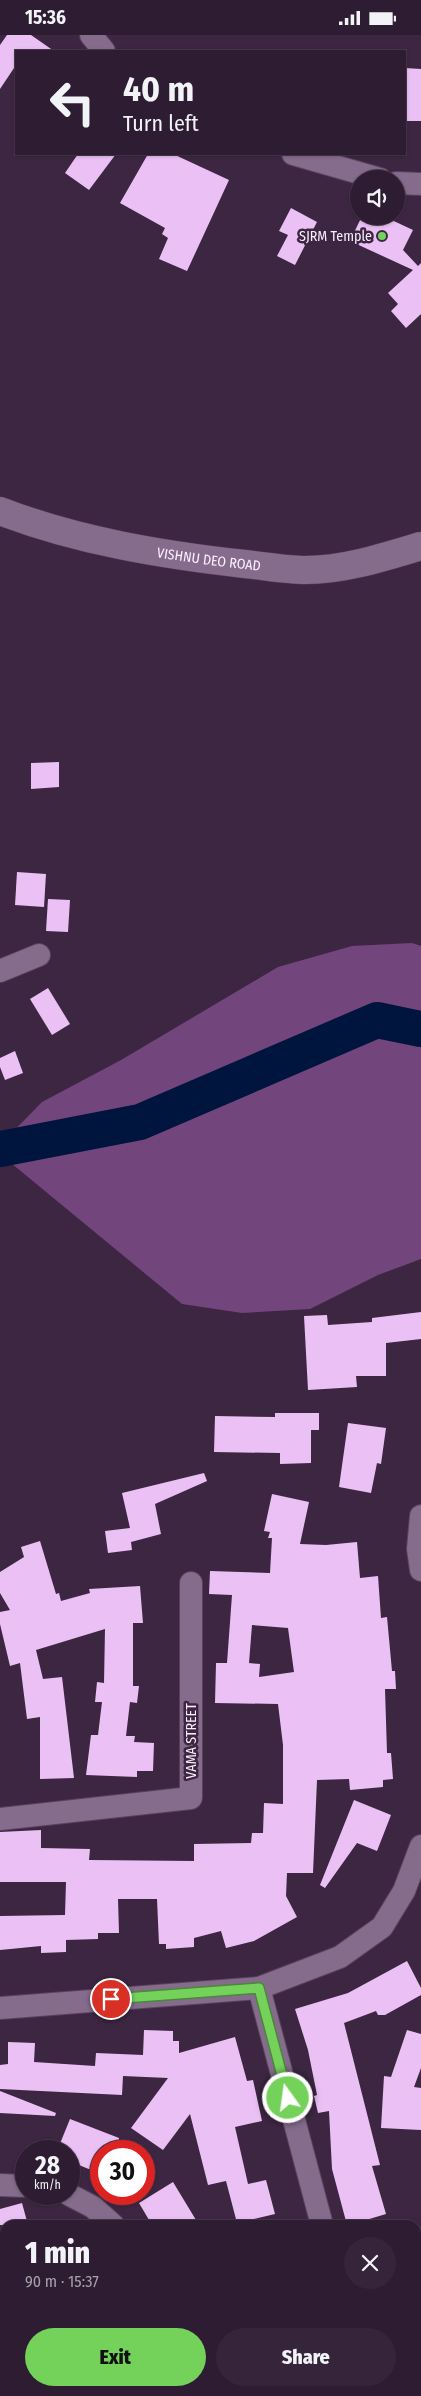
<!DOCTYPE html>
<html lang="en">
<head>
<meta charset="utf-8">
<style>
	body { margin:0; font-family:"Fira Sans Condensed",sans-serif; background:#36253a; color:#f1f3f6; height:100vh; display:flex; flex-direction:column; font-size:19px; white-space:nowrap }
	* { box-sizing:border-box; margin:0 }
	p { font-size:16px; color:#a7a1ac }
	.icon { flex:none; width:28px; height:28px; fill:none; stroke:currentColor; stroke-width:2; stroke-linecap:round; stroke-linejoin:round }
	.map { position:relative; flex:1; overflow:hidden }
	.side { position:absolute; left:0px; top:2185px; width:421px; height:176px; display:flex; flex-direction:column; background:#2e1c32; border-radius:15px 15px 0 0; box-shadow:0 1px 4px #0004,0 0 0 1px #493a4d }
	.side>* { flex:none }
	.top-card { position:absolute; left:15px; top:15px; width:391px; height:105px; border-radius:0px; box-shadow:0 1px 4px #0004,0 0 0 1px #493a4d; background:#2e1c32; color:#f1f3f6; overflow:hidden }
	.controls { position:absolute; left:350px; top:135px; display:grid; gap:10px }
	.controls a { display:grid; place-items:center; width:55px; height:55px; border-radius:50%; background:#2e1c32; box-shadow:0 1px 4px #0004,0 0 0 1px #493a4d; font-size:25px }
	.speed { position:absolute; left:15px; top:2105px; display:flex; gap:10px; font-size:25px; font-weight:700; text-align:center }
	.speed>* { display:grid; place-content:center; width:65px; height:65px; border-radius:50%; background:#2e1c32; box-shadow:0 1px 4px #0004,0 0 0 1px #493a4d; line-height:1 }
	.speed small { font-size:12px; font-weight:400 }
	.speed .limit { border:8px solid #d22; background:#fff; color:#111 }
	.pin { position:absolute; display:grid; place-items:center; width:42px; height:42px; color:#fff; margin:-21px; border:2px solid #fff; border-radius:50%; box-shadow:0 1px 5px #0007 }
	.me { position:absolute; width:55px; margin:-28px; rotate:346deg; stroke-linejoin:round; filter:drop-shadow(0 0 4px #0008) }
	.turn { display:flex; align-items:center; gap:18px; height:105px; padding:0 25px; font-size:22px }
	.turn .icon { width:65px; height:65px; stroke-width:2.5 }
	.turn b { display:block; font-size:35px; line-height:42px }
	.round { display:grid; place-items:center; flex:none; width:52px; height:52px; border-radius:26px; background:#36253a }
	.summary { display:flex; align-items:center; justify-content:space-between; height:85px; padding:0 25px }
	h1 { font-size:30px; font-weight:800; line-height:38px }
	.action { display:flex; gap:10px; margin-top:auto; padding:10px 25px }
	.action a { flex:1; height:58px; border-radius:30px; background:#74d25b; color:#111; font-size:20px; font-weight:800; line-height:58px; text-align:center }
	.action a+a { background:#36253a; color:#f1f3f6 }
	.status { display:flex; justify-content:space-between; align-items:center; height:35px; padding:0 25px; background:#2e1c32; direction:ltr }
	.status svg { height:14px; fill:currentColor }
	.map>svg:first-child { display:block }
	.green { fill:#72457d }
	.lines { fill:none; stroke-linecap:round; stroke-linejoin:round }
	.river { stroke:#00153e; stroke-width:36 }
	.building { fill:#ebc1f5; fill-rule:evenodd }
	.street-casing { stroke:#57445b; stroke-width:24 }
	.secondary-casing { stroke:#57445b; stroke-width:29 }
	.street { stroke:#856b8c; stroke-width:22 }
	.secondary { stroke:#856b8c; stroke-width:28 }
	.route-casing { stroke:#4b883b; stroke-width:12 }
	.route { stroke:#74d25b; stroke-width:9 }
	.poi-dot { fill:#74d25b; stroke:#3d2642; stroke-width:2 }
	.labels { text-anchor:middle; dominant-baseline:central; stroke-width:5; stroke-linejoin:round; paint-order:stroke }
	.poi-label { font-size:14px; fill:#fbeffe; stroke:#3d2642; text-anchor:end }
	.street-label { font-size:14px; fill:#fbeffe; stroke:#3d2642 }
</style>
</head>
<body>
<div class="status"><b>15:36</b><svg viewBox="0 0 49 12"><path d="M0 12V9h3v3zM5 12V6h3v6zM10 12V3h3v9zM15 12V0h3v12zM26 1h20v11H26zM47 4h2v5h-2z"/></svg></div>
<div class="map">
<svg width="421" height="2361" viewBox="0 0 421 2361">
	<rect width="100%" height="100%" fill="#3d2642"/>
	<!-- green -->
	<path class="green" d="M 412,908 L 421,911 L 421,1224 L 378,1240 L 310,1274 L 242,1278 L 182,1269 L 0,1119 L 0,1110 L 42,1067 L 121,1025 L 278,932 L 352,911 Z"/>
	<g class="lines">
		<!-- river -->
		<path class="river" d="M 0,1114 L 140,1087 L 377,985 L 421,994"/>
	</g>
	<!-- building -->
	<g class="building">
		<path d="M 7,0 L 31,0 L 54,16 L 16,16 L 16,30 L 0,54 L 0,10 Z"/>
		<path d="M 405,33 L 421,34 L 421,86 L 405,86 Z"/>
		<path d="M 78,119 L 116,119 L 89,155 L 65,138 Z"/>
		<path d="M 148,119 L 173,119 L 229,145 L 187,236 L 159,224 L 168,203 L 162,199 L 165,193 L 120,168 Z"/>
		<path d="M 291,173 L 317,187 L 295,230 L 277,221 L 288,200 L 279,196 Z"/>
		<path d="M 362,181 L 383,181 L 413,195 L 403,215 L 418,231 L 421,228 L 421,279 L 406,293 L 391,276 L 398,269 L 388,258 L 413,235 L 350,206 Z"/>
		<path d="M 59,727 L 59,752 L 31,754 L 31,728 Z"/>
		<path d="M 17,837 L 46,839 L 44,872 L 15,870 Z"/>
		<path d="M 48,864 L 70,865 L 68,897 L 46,896 Z"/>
		<path d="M 48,953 L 70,989 L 52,1000 L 30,964 Z"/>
		<path d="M 15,1016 L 23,1038 L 5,1045 L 0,1032 L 0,1023 Z"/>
		<path d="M 421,1277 L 421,1304 L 386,1308 L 386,1341 L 356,1341 L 357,1352 L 308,1355 L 304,1281 L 327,1280 L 328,1290 L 372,1287 L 372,1283 Z"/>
		<path d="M 275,1378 L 319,1378 L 319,1395 L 311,1395 L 311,1428 L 280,1429 L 280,1418 L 214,1417 L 215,1381 L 275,1382 Z"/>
		<path d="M 348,1388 L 386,1393 L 381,1429 L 377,1428 L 371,1458 L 339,1452 Z"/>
		<path d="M 204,1438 L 207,1446 L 155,1469 L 161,1499 L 131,1507 L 132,1515 L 108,1518 L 105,1496 L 130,1493 L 122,1458 Z"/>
		<path d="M 272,1459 L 309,1467 L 300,1509 L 326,1510 L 357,1507 L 360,1543 L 378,1541 L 381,1583 L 387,1582 L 392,1636 L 395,1636 L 396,1654 L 385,1654 L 387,1718 L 391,1718 L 393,1744 L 383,1745 L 383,1752 L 350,1755 L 349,1744 L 317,1745 L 313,1838 L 287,1838 L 286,1861 L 297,1882 L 254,1906 L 226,1913 L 221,1896 L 194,1903 L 194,1912 L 166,1914 L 166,1909 L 159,1909 L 157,1864 L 118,1864 L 119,1898 L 98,1898 L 98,1904 L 66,1905 L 66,1917 L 41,1918 L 41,1911 L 0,1915 L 0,1881 L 65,1880 L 66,1847 L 0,1847 L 0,1797 L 41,1795 L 41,1813 L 90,1814 L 89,1825 L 194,1826 L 194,1809 L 251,1808 L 252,1798 L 263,1798 L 264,1768 L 283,1769 L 283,1710 L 278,1669 L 215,1668 L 216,1628 L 227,1628 L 232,1560 L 209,1559 L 210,1536 L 270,1538 L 272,1503 L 268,1503 L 270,1497 L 264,1496 ZM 252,1590 L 288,1593 L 294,1637 L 259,1642 L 260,1629 L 249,1628 Z"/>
		<path d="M 40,1506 L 56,1559 L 59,1558 L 61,1566 L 90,1558 L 89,1554 L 140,1551 L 143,1588 L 133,1588 L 133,1651 L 139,1651 L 137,1668 L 130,1667 L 126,1701 L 135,1701 L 134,1707 L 154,1708 L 153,1736 L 137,1736 L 137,1742 L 86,1740 L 91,1700 L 98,1700 L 102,1667 L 95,1667 L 97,1647 L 104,1648 L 105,1594 L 36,1615 L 43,1644 L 62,1642 L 74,1743 L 40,1744 L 40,1682 L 27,1684 L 20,1628 L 10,1631 L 0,1589 L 0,1577 L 10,1575 L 0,1558 L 0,1537 L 24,1522 L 21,1512 Z"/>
		<path d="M 354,1765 L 391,1780 L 377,1816 L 357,1808 L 325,1853 L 320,1850 Z"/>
		<path d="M 407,1926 L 421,1953 L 421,1960 L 385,1980 L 378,1980 L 376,1976 L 344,1988 L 380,2130 L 372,2131 L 386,2179 L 366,2185 L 368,2190 L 347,2190 L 332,2134 L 329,2076 L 318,2078 L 314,2061 L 317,2060 L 308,2015 L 295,1974 L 348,1958 Z"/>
		<path d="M 144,1995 L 173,1996 L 173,2006 L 179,2006 L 179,2018 L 235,2002 L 247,2046 L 253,2045 L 262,2086 L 235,2092 L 248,2149 L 266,2145 L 275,2179 L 237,2188 L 226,2146 L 208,2150 L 190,2079 L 163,2115 L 131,2093 L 168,2043 L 123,2041 L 122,2060 L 0,2054 L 0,2030 L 8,2029 L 8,2007 L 35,2008 L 34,2027 L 95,2031 L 96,2018 L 143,2020 Z"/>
		<path d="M 407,1995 L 421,1999 L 421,2033 L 414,2052 L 421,2053 L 421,2095 L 381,2093 L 384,2041 L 391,2042 Z"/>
		<path d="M 0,2056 L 56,2078 L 55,2081 L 0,2078 Z"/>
		<path d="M 70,2084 L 119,2103 L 119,2116 L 101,2116 L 101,2139 L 69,2126 L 69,2116 L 57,2116 Z"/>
		<path d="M 173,2147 L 199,2190 L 152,2190 L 139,2168 Z"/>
		<path d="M 22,2168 L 28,2190 L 0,2190 L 0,2174 Z"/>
	</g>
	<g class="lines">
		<!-- street casing -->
		<g class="street-casing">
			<g id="street">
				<path d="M 91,0 L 104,16"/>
				<path d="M 293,119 L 380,144"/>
				<path d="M 396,148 L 421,149"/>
				<path d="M 0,936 L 39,920"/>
				<path d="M 421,1481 L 418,1514 L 421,1535"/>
				<path d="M 0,1784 L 191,1763 L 191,1548"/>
				<path d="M 259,1953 L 322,2190"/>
				<path d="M 0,1973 L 259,1953 L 340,1922 L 382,1892 L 404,1856 L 421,1811"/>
				<path d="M 0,2150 L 26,2151"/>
				<path d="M 68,2159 L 93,2172 L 113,2190"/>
				<path d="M 323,2361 L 324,2356"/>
			</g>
		</g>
		<!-- secondary casing -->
		<g class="secondary-casing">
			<g id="secondary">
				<path id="s1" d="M 0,476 C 78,506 163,520 245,529 C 265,531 286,535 306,535 C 345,535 384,522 421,511"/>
			</g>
		</g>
		<!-- street -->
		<use href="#street" class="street"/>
		<!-- secondary -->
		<use href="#secondary" class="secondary"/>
	</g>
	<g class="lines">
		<!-- route casing -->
		<g class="route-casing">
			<path id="route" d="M 111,1964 L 259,1953 L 288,2063"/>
		</g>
		<!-- route -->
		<use href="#route" class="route"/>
	</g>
	<!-- markers -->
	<circle class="poi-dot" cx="382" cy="201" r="5"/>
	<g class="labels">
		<!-- poi labels -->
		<g class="poi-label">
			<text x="372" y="201">SJRM Temple</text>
		</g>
		<!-- street labels -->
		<g class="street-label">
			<text stroke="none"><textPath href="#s1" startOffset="215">VISHNU DEO ROAD</textPath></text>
			<text transform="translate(191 1706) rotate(-90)">VAMA STREET</text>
		</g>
	</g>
</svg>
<div class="controls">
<a><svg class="icon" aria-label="sound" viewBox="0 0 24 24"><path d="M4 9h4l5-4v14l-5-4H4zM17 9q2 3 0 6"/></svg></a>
</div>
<div class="speed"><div>28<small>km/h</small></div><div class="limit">30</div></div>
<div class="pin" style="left:111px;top:1964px;background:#d93025"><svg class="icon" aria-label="arrive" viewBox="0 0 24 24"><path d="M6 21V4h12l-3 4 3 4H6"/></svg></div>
<svg class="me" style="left:288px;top:2063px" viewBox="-20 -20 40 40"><circle r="17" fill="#74d25b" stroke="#fff" stroke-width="3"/><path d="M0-11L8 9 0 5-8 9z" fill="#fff"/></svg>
<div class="top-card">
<div class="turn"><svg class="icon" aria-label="left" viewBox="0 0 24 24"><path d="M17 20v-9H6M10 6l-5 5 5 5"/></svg><div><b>40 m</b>Turn left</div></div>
</div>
<section class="side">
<div class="summary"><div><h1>1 min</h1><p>90 m · 15:37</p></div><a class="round"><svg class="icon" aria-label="close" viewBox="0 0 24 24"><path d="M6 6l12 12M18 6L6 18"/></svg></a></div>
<div class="action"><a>Exit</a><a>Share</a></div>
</section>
</div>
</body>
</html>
